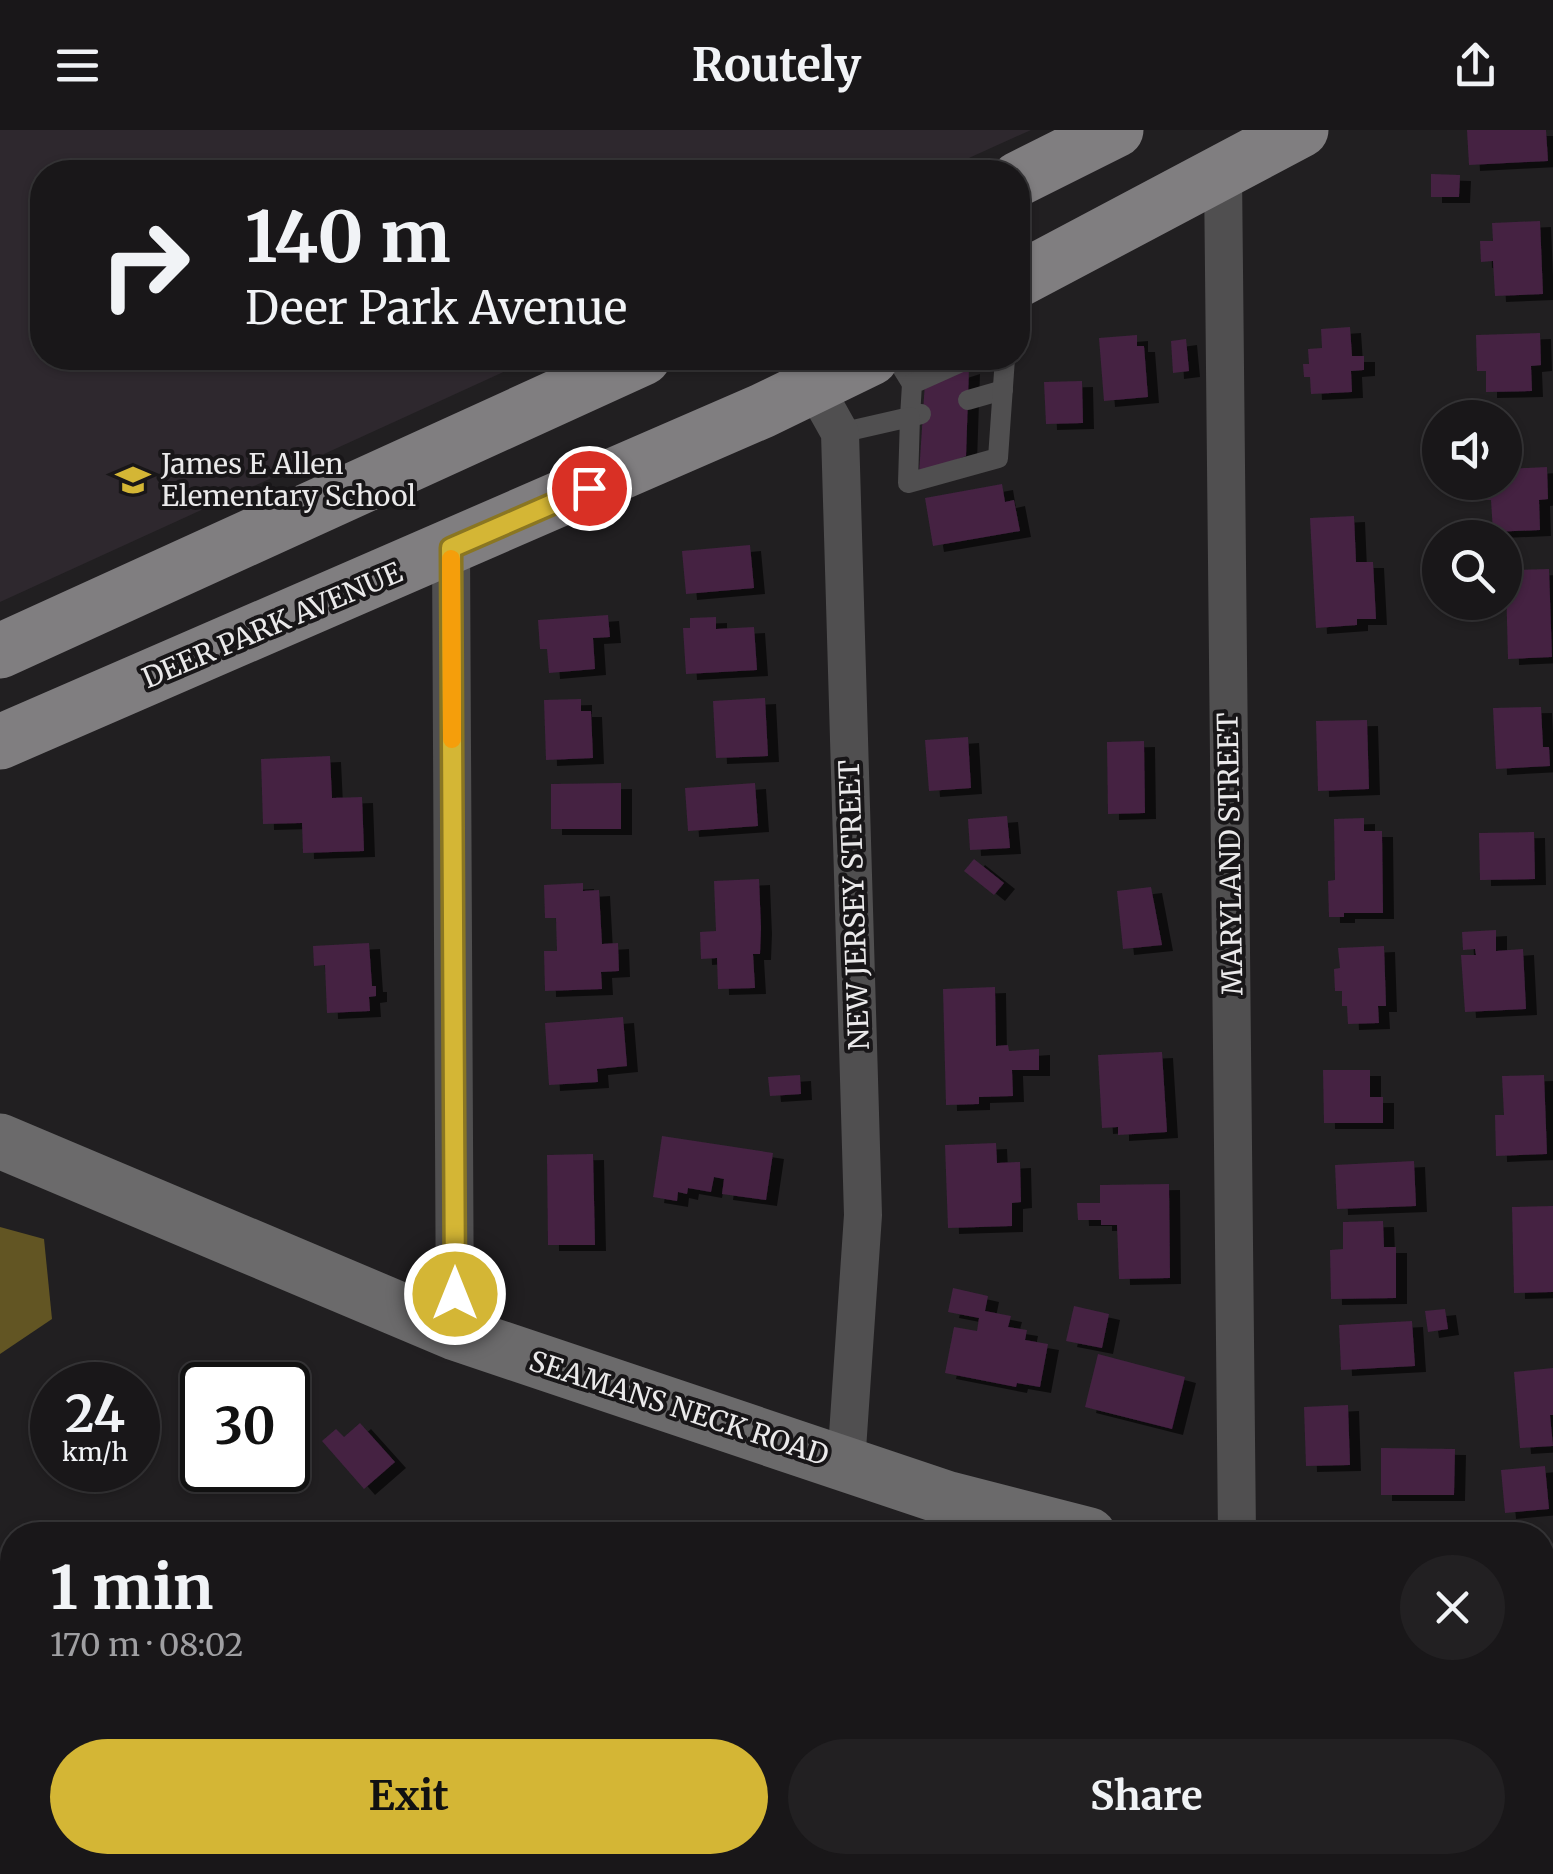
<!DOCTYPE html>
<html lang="en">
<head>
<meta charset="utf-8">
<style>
	body { margin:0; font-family:Merriweather,serif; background:#222022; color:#f1f3f6; height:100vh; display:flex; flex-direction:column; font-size:38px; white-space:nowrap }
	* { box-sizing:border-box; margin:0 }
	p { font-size:32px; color:#9f9fa2 }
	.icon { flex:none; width:55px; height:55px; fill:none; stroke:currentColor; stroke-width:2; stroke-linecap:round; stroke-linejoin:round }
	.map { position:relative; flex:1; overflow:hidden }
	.side { position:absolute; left:0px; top:1392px; width:1555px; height:352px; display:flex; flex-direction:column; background:#191719; border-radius:40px 40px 0 0; box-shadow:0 2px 8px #0004,0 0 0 2px #373638 }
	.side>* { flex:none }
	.hud { position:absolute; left:30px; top:30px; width:1000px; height:210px; border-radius:40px; box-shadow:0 2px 8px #0004,0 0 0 2px #373638; background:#191719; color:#f1f3f6; overflow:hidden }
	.controls { position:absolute; left:1422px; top:270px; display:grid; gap:20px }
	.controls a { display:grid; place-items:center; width:100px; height:100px; border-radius:50%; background:#191719; box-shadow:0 2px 8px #0004,0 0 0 2px #373638; font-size:50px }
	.speed { position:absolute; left:30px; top:1232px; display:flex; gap:20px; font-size:50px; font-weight:700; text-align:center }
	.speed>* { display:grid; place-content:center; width:130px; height:130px; border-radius:50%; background:#191719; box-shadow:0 2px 8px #0004,0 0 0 2px #373638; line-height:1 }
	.speed small { font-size:25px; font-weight:400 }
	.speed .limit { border:5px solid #111; border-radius:15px; background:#fff; color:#111 }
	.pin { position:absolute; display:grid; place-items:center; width:85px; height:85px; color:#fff; margin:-42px; border:5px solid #fff; border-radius:50%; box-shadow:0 2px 10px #0007 }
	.me { position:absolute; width:110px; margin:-55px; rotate:0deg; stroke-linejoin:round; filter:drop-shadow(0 0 8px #0008) }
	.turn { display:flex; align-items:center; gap:35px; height:210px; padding:0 50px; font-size:45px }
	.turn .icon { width:130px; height:130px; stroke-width:2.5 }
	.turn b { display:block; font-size:70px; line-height:85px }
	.round { display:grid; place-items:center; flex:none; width:105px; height:105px; border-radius:52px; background:#222022 }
	.overview { display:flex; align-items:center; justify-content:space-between; height:170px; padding:0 50px }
	h1 { font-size:60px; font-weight:700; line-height:75px }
	.button { display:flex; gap:20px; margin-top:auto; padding:20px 50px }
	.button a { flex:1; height:115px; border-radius:60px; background:#d4b635; color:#111; font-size:40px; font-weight:700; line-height:115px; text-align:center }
	.button a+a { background:#222022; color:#f1f3f6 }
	header { display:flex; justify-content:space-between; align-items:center; height:130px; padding:0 50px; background:#191719; font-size:45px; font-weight:700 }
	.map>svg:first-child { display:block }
	.built { fill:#2e282e }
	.water { fill:#625523 }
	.building { fill:#442242; filter:url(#shadow) }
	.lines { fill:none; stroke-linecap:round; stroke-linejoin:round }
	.lane { stroke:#504f50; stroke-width:20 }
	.street { stroke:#504f50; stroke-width:38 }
	.secondary { stroke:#6b6a6b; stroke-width:55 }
	.primary { stroke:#807e80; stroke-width:55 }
	.route-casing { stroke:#8a7622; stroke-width:25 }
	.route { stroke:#d4b635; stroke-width:18 }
	.slow { stroke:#f59e0b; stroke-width:18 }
	.labels { text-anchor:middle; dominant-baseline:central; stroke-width:8; stroke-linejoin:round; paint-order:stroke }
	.poi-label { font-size:28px; fill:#eae9ea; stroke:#181618; text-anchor:start }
	.street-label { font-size:28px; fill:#eae9ea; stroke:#181618 }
</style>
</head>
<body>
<header><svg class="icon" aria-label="menu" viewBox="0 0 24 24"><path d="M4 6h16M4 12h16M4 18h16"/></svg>Routely<svg class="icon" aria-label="share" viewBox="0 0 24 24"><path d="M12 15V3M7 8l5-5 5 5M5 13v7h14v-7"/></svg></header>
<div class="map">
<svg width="1553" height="1744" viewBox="0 0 1553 1744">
	<defs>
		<filter id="shadow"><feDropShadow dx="11" dy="6" stdDeviation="0" flood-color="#0009"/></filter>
	</defs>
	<rect width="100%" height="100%" fill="#211f21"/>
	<!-- built -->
	<path class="built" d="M 0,0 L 1031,0 L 938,42 L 42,42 L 42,228 L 534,228 L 0,472 Z"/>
	<!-- water -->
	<path class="water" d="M 0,1097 L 44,1109 L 52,1189 L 0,1224 Z"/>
	<!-- building -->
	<g class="building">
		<path d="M 1467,0 L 1546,0 L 1548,31 L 1469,35 Z"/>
		<path d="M 1431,44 L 1460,45 L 1459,67 L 1431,67 Z"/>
		<path d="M 1540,91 L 1543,164 L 1495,166 L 1493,131 L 1481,132 L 1480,111 L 1493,111 L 1492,93 Z"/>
		<path d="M 1350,197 L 1352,226 L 1364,226 L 1364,240 L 1351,241 L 1352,262 L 1311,264 L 1310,247 L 1304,247 L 1303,234 L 1309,234 L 1308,219 L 1322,218 L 1321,199 Z"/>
		<path d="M 1540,203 L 1541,235 L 1531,236 L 1532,261 L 1486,262 L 1486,241 L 1477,241 L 1476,205 Z"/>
		<path d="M 1137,205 L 1137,216 L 1144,216 L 1148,267 L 1104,271 L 1099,208 Z"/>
		<path d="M 1186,209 L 1189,241 L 1173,243 L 1171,211 Z"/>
		<path d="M 969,238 L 966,326 L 919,344 L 925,252 Z"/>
		<path d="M 1082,251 L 1083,293 L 1046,294 L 1044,252 Z"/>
		<path d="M 1547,337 L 1548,369 L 1539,370 L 1540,400 L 1493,402 L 1491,370 L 1481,370 L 1480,352 L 1505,352 L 1505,339 Z"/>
		<path d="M 1002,354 L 1005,372 L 1014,370 L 1020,401 L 933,416 L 925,368 Z"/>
		<path d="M 1354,386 L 1356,432 L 1373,432 L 1376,489 L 1357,489 L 1357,495 L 1316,498 L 1310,388 Z"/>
		<path d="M 750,415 L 754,458 L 686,464 L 682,421 Z"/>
		<path d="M 1549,439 L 1552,527 L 1508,529 L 1506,454 L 1516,454 L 1515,440 Z"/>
		<path d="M 608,485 L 610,507 L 593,508 L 595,539 L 549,543 L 547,519 L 540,519 L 538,490 Z"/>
		<path d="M 716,487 L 716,499 L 754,497 L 757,540 L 686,544 L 683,498 L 690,498 L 690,488 Z"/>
		<path d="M 765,568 L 768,626 L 716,628 L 713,571 Z"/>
		<path d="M 581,569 L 581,581 L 591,581 L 593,628 L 546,630 L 544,570 Z"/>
		<path d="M 1541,577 L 1543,617 L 1549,617 L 1550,636 L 1496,639 L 1493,578 Z"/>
		<path d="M 1367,590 L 1369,659 L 1318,661 L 1316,591 Z"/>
		<path d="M 968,607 L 971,658 L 929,661 L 925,610 Z"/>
		<path d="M 1144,611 L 1145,683 L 1108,684 L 1107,612 Z"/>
		<path d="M 330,626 L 332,668 L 362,667 L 364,721 L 303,723 L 302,693 L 263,694 L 261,629 Z"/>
		<path d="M 621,653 L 621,699 L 551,699 L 551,654 Z"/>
		<path d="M 755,653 L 758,696 L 688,701 L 685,658 Z"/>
		<path d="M 1007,686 L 1010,718 L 970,720 L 968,689 Z"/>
		<path d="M 1364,688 L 1364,701 L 1382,701 L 1383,783 L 1344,783 L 1344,787 L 1329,787 L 1328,751 L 1335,750 L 1334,689 Z"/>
		<path d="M 1534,702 L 1535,749 L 1480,750 L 1479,703 Z"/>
		<path d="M 974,729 L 1004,753 L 994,765 L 964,741 Z"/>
		<path d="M 759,749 L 761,798 L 760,824 L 753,824 L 755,858 L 718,859 L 717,828 L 701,829 L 700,802 L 716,801 L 714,751 Z"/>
		<path d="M 583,753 L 583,761 L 599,760 L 602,814 L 618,813 L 619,841 L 601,842 L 602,859 L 545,861 L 544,821 L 557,821 L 556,788 L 545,788 L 544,755 Z"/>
		<path d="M 1151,757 L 1162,815 L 1123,819 L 1117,761 Z"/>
		<path d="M 1496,800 L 1496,821 L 1523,819 L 1526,879 L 1465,882 L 1461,825 L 1476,825 L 1475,819 L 1463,820 L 1462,802 Z"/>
		<path d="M 369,813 L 372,856 L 376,856 L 376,866 L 369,867 L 370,881 L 327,883 L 325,835 L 314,836 L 313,816 Z"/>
		<path d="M 1384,816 L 1386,876 L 1378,876 L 1379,893 L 1348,894 L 1347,876 L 1342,876 L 1342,861 L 1335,861 L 1334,839 L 1340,838 L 1338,818 Z"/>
		<path d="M 995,857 L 996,916 L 1008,915 L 1009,921 L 1039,919 L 1039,940 L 1012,940 L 1013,966 L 979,967 L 979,974 L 946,975 L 943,859 Z"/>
		<path d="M 623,887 L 627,936 L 597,939 L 598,952 L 549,955 L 545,893 Z"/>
		<path d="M 1162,922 L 1167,1002 L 1118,1005 L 1118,997 L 1102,998 L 1098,925 Z"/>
		<path d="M 1323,940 L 1370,940 L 1370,967 L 1383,967 L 1383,993 L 1324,993 Z"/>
		<path d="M 800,945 L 801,964 L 770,966 L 768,947 Z"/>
		<path d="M 1544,945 L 1547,1024 L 1496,1026 L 1495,985 L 1504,985 L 1502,946 Z"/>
		<path d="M 662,1006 L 773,1023 L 766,1070 L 722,1064 L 724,1049 L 714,1047 L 711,1062 L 688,1058 L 687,1064 L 678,1062 L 677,1071 L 653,1067 Z"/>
		<path d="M 996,1013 L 997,1033 L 1020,1032 L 1021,1072 L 1012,1073 L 1012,1096 L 948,1098 L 945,1015 Z"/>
		<path d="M 593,1024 L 595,1115 L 548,1115 L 547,1025 Z"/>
		<path d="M 1414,1031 L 1416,1076 L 1337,1079 L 1335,1035 Z"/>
		<path d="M 1169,1054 L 1170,1148 L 1119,1149 L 1117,1095 L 1101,1095 L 1101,1090 L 1078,1090 L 1077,1073 L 1100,1073 L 1100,1055 Z"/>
		<path d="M 1553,1076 L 1553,1162 L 1514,1163 L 1512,1077 Z"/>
		<path d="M 1383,1091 L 1384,1117 L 1396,1117 L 1396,1168 L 1331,1169 L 1330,1120 L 1343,1119 L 1343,1092 Z"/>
		<path d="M 953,1158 L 988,1166 L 985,1181 L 1011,1186 L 1008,1197 L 1027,1200 L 1025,1210 L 1048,1214 L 1040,1257 L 1017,1253 L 1016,1257 L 945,1243 L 954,1197 L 977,1201 L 979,1188 L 948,1182 Z"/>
		<path d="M 1074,1176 L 1109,1184 L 1102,1218 L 1066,1211 Z"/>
		<path d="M 1445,1179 L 1448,1199 L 1428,1202 L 1425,1181 Z"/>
		<path d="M 1412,1191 L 1415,1236 L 1341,1240 L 1339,1195 Z"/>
		<path d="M 1098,1224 L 1185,1247 L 1172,1299 L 1085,1277 Z"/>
		<path d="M 1553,1238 L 1553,1285 L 1550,1285 L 1553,1316 L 1520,1318 L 1514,1242 Z"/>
		<path d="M 1348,1275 L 1350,1335 L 1306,1336 L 1304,1277 Z"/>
		<path d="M 360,1293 L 395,1332 L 364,1359 L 322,1311 L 336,1299 L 344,1307 Z"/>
		<path d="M 1381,1318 L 1455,1319 L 1454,1365 L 1381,1365 Z"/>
		<path d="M 1545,1336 L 1549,1379 L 1505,1383 L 1501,1340 Z"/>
		<rect x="1056" y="1732" width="54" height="12"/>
		<rect x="1213" y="1732" width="68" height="12"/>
		<path d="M 1442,1732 L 1493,1732 L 1493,1744 L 1443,1744 Z"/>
	</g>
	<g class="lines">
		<!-- lane -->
		<g class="lane">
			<path d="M 896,228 L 912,254"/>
			<path d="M 968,270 L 1003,260"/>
			<path d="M 921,284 L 910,287 L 912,254 L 970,228"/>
			<path d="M 840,303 L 910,287 L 908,353 L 998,328 L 1005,228"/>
		</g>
		<!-- street -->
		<g class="street">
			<path d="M 1223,43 L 1237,1405"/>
			<path d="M 798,228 L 840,303 L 863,1085 L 846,1334"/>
			<path d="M 451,418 L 455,1203"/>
			<path d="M 949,1369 L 951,1405"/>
			<path d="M 963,1732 L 964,1744"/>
			<path d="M 1348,1732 L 1348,1744"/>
		</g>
		<!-- secondary -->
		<g class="secondary">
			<path d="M 0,1011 L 455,1203 L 949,1369 L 1089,1405"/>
			<path d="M 1542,1528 L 1553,1531"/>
		</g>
		<!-- primary -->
		<g class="primary">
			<path d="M 1018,49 L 1116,0"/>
			<path d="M 1018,150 L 1301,0"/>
			<path d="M 0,521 L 643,228"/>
			<path d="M 0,612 L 762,281 L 871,228"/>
		</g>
	</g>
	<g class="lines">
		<!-- route casing -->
		<g class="route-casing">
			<path id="route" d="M 455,1164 L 451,418 L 589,358"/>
		</g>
		<!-- route -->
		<use href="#route" class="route"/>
		<!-- slow -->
		<path class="slow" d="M 451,429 L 452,609"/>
	</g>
	<!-- icons -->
	<defs>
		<g id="school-bare" transform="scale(2.7)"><path d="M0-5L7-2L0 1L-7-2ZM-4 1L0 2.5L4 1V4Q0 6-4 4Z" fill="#d4b635" stroke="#181618" stroke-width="2.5" paint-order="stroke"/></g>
	</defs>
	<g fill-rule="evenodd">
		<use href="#school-bare" x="133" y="350"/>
	</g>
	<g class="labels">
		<!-- poi labels -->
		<g class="poi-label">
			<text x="161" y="334">James E Allen<tspan x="161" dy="32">Elementary School</tspan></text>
		</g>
		<!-- street labels -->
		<g class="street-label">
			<text transform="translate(272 495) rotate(-23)">DEER PARK AVENUE</text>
			<text transform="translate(1230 724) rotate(-91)">MARYLAND STREET</text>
			<text transform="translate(854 775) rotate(-92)">NEW JERSEY STREET</text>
			<text transform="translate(679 1278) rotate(18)">SEAMANS NECK ROAD</text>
		</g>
	</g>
</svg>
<div class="controls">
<a><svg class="icon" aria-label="sound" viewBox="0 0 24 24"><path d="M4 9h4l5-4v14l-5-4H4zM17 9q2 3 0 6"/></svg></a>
<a><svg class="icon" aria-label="search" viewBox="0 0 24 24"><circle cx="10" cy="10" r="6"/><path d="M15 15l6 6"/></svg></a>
</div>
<div class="speed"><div>24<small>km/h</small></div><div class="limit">30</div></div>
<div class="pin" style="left:589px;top:358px;background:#d93025"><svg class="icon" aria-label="arrive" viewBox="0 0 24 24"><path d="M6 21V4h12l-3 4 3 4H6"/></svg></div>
<svg class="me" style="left:455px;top:1164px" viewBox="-20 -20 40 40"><circle r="17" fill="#d4b635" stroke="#fff" stroke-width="3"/><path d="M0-11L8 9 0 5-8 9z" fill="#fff"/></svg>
<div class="hud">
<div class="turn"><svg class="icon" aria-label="right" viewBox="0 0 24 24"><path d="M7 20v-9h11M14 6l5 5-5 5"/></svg><div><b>140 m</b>Deer Park Avenue</div></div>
</div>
<section class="side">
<div class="overview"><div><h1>1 min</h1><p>170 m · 08:02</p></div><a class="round"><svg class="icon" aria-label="close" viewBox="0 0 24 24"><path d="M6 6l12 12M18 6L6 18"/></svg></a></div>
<div class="button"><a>Exit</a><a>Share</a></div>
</section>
</div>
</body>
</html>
